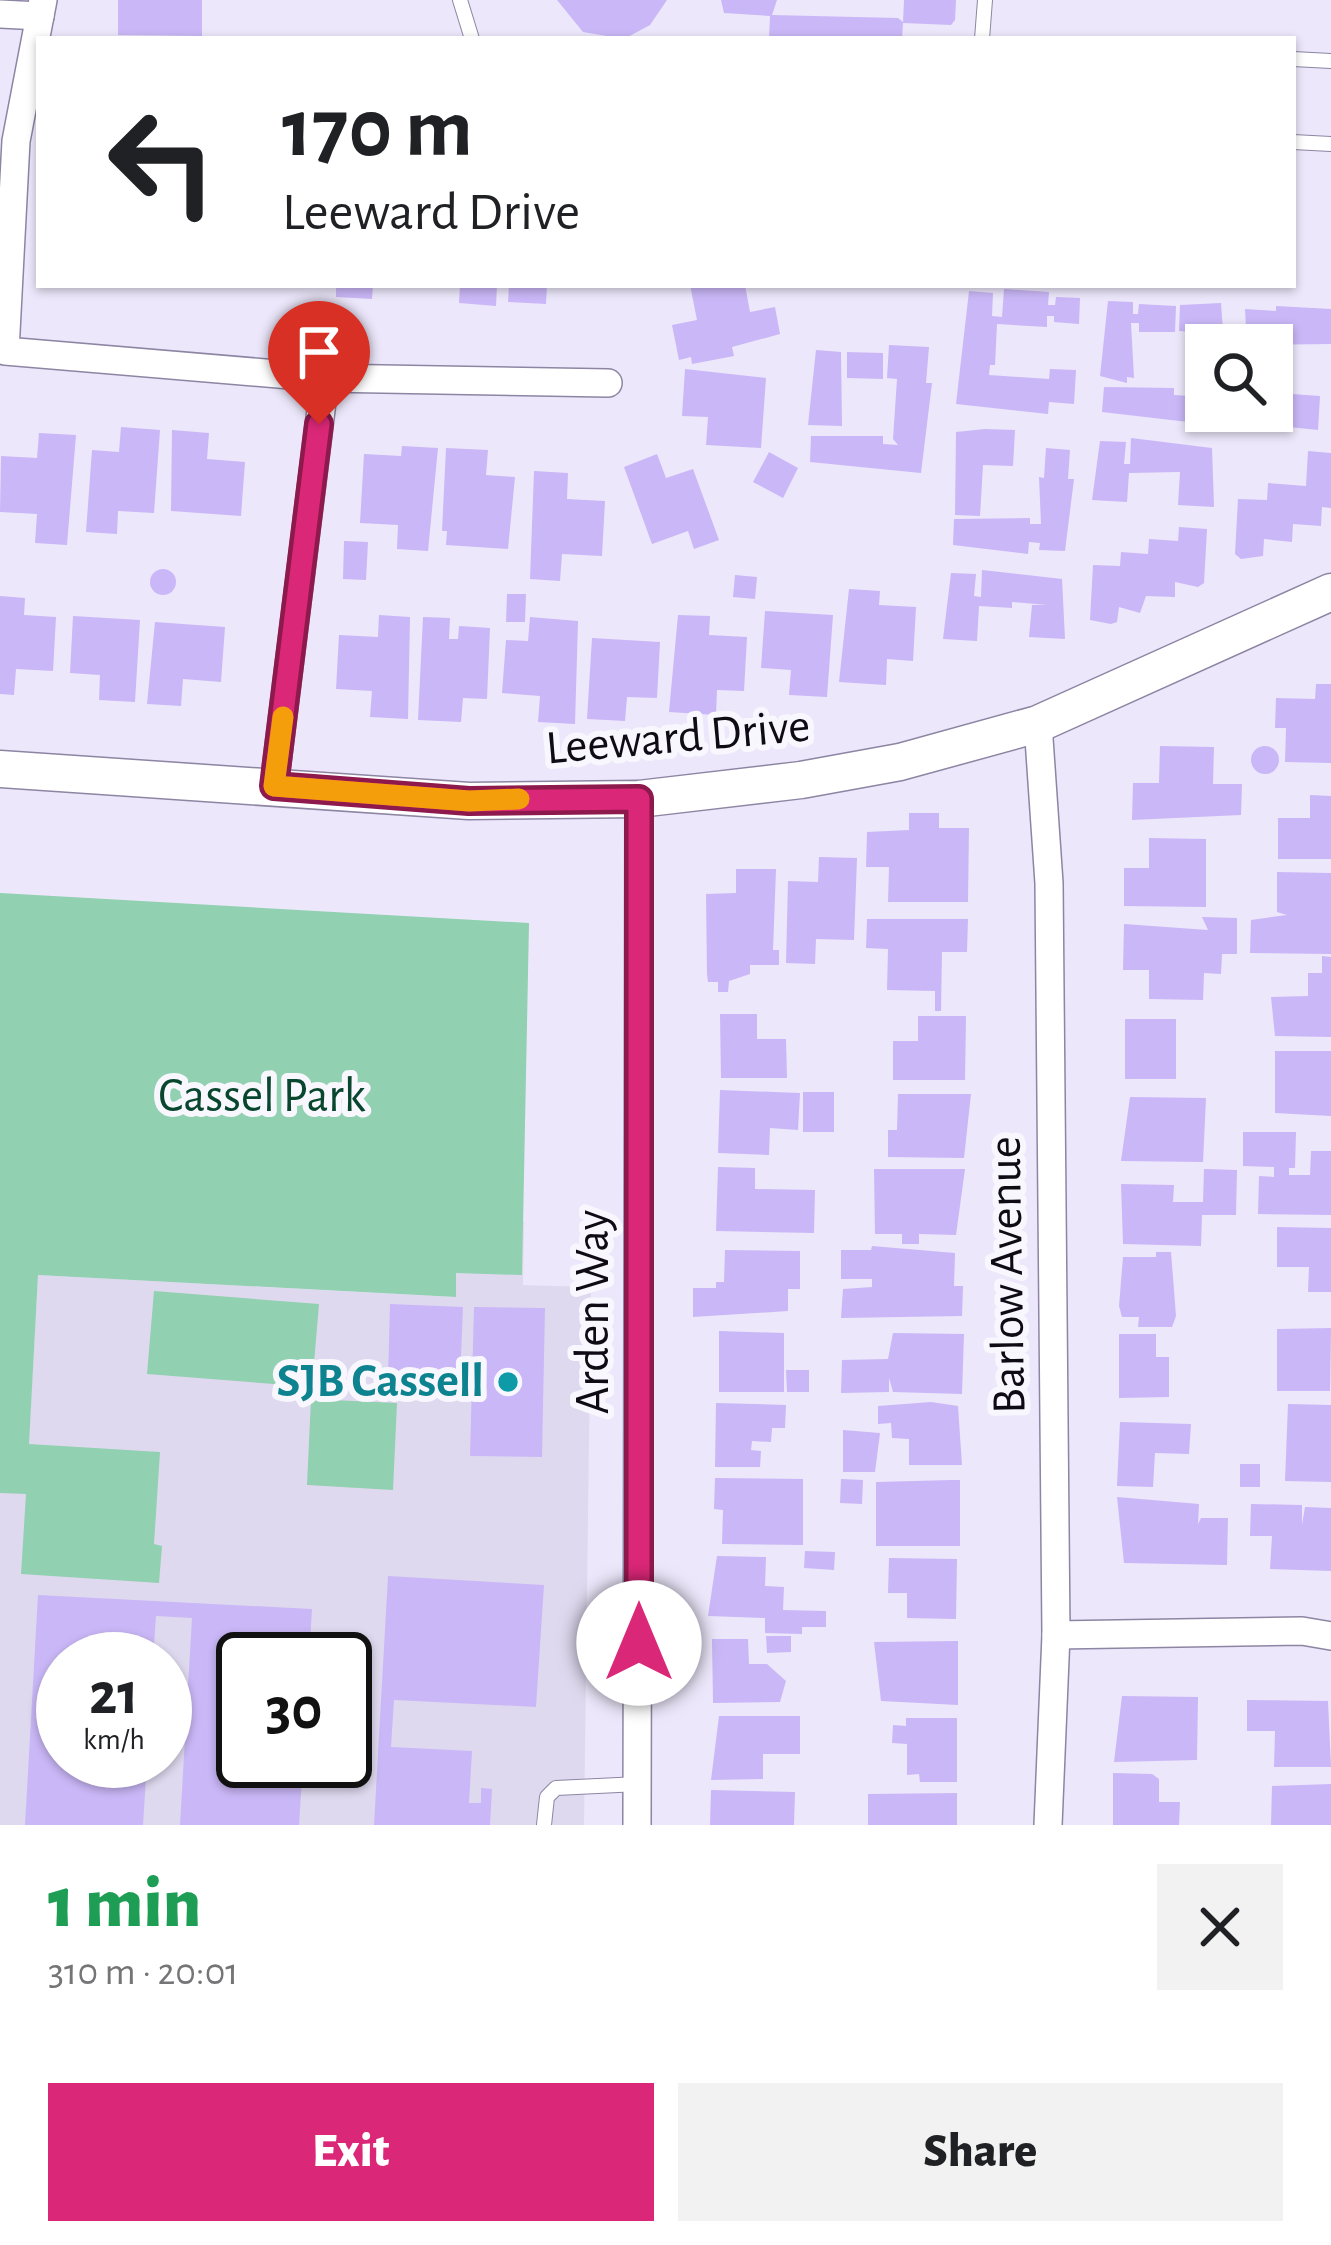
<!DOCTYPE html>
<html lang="en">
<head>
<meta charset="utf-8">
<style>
	body { margin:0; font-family:"Alegreya Sans",sans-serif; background:#f2f2f2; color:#202124; height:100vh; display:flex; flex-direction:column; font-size:45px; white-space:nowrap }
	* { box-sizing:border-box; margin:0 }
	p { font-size:39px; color:#757577 }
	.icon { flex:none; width:66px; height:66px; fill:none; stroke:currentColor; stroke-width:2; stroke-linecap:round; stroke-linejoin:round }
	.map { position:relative; height:1825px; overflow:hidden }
	.drawer { display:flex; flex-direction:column; background:#fff; flex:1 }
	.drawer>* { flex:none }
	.banner { position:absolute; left:36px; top:36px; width:1260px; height:252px; border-radius:0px; box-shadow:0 3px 9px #0004; background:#fff; color:#202124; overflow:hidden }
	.controls { position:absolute; left:1185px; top:324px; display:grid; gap:24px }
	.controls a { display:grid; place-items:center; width:108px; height:108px; border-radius:0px; background:#fff; box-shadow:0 3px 9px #0004; font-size:60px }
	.speed { position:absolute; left:36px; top:1632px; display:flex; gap:24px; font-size:60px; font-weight:700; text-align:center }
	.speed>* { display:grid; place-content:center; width:156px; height:156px; border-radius:50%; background:#fff; box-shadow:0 3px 9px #0004; line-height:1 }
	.speed small { font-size:30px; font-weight:400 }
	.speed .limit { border:6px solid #111; border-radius:18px; background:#fff; color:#111 }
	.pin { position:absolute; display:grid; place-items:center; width:102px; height:102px; color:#fff; margin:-123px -51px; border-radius:50% 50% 50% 0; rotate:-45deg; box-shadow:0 0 12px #0007 }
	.pin .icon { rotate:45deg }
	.me { position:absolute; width:132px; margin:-66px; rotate:0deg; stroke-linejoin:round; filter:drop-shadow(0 0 9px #0008) }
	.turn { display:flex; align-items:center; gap:42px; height:252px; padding:0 48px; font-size:54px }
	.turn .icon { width:156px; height:156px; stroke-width:2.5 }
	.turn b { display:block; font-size:84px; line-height:102px }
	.round { display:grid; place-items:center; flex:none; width:126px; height:126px; border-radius:0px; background:#f2f2f2 }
	.headline { display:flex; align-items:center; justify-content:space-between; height:204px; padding:0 48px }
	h1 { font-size:72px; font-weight:800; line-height:90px; color:#1e9e55 }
	.cta { display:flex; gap:24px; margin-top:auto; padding:24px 48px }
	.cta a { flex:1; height:138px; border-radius:0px; background:#db2777; color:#fff; font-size:48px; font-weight:800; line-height:138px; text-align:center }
	.cta a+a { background:#f2f2f2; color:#202124 }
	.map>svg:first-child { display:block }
	.education { fill:#dfd9ef; fill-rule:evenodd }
	.green { fill:#91d0b0 }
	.building { fill:#cab7f7 }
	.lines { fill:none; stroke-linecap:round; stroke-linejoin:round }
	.lane-casing { stroke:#8d85a3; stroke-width:16 }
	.street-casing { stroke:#8d85a3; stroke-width:30 }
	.secondary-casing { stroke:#8d85a3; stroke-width:39 }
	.lane { stroke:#fff; stroke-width:14 }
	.street { stroke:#fff; stroke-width:27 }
	.secondary { stroke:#fff; stroke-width:36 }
	.route-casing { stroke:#8e194d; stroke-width:30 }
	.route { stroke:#db2777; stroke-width:21 }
	.slow { stroke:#f59e0b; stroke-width:21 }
	.culture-dot { fill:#0f9aa8; stroke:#f9f7fe; stroke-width:4.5 }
	.labels { text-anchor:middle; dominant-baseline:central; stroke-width:12; stroke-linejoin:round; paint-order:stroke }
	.street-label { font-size:48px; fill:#0e0b15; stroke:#f9f7fe }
	.park-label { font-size:48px; fill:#08462e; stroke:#f9f7fe }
	.culture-label { font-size:48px; font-weight:bold; fill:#0d838f; stroke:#f9f7fe; text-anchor:end }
</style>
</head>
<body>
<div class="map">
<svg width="1331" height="1825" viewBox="0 0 1331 1825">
	<rect width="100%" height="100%" fill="#ede7fb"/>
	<!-- education -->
	<path class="education" d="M 524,1221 L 523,1285 L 591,1287 L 584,1825 L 0,1825 L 0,1493 L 26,1493 L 38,1275 L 455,1297 L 456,1273 ZM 63,1659 L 165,1659 L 165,1761 L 63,1761 ZM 243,1659 L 345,1659 L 345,1761 L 243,1761 Z"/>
	<!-- green -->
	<g class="green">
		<path d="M 0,893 L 529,923 L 522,1275 L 456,1273 L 456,1297 L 38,1275 L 29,1444 L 160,1452 L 154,1544 L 162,1546 L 159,1583 L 21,1574 L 26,1494 L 0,1493 Z"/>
		<path d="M 154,1291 L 319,1304 L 312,1387 L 147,1374 Z"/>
		<path d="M 311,1399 L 397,1403 L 393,1490 L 307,1485 Z"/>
	</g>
	<!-- building -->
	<g class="building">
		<path d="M 118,0 L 202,0 L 202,36 L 118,35 Z"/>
		<path d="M 557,0 L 667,0 L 650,25 L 624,39 L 583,32 Z"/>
		<path d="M 721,0 L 777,0 L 772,15 L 898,18 L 903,22 L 902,39 L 769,39 L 770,16 L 724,13 Z"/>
		<path d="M 904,0 L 956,0 L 955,20 L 951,25 L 903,23 Z"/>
		<path d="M 336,285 L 373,285 L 372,299 L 336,297 Z"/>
		<path d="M 460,285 L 497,285 L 496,306 L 459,303 Z"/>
		<path d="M 509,285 L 547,285 L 546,304 L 508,302 Z"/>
		<path d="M 690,285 L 745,285 L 750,312 L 775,307 L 780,334 L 732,347 L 734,356 L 692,364 L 691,357 L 679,360 L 672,325 L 697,320 Z"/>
		<path d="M 1004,289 L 1049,292 L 1048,305 L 1055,305 L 1056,297 L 1080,298 L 1079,324 L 1054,322 L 1054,316 L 1047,316 L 1047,327 L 997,324 L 995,365 L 990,365 L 989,375 L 1049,379 L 1050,369 L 1076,370 L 1074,404 L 1049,402 L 1048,414 L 956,404 L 969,291 L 993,293 L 992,316 L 1002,317 Z"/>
		<path d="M 1108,301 L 1133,302 L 1133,314 L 1138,314 L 1139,304 L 1176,306 L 1175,332 L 1139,332 L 1139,323 L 1131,323 L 1134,378 L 1127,377 L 1127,383 L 1100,376 Z"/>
		<path d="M 1221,303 L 1224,345 L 1206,345 L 1206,411 L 1215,411 L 1214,425 L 1102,412 L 1104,387 L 1174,388 L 1174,395 L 1190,396 L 1186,389 L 1189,334 L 1203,333 L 1179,331 L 1180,305 Z"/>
		<path d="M 1276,306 L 1331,309 L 1331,344 L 1247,345 L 1245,309 L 1276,311 Z"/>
		<path d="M 889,345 L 929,347 L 926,383 L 932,383 L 921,473 L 810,462 L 811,436 L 883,436 L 883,444 L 898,445 L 893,439 L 897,379 L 887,378 Z"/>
		<path d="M 816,350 L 841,352 L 842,426 L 808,425 Z"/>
		<path d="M 847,352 L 883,353 L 883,379 L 847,378 Z"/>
		<path d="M 685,369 L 766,378 L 761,448 L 706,445 L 708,417 L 682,416 Z"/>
		<path d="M 1278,393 L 1320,396 L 1318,430 L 1243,422 L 1243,411 L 1272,411 L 1272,398 Z"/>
		<path d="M 121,427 L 160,430 L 154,513 L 118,511 L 117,534 L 86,532 L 92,450 L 119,452 Z"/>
		<path d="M 985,429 L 1015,430 L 1013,466 L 983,465 L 980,516 L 955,515 L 956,432 Z"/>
		<path d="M 172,430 L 209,433 L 207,459 L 245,462 L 241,516 L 171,511 Z"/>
		<path d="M 39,433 L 76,435 L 67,545 L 35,543 L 37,514 L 0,512 L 1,456 L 37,458 Z"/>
		<path d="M 1131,438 L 1212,448 L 1214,507 L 1178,505 L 1180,472 L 1129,473 L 1127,502 L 1092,500 L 1100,441 L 1126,442 L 1124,464 L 1130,464 Z"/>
		<path d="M 402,446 L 438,448 L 428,551 L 397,549 L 398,525 L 360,523 L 364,454 L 401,456 Z"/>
		<path d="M 446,448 L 488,450 L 486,475 L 515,477 L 508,549 L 446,545 L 447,531 L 442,531 Z"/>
		<path d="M 1046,448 L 1070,450 L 1068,479 L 1074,479 L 1065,551 L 1039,550 L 1040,543 L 1029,542 L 1028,554 L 953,545 L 954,519 L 1030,518 L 1030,524 L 1041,524 L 1039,477 L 1044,478 Z"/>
		<path d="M 1308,451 L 1331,453 L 1331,508 L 1322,507 L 1321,526 L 1293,524 L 1292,542 L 1264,539 L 1263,556 L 1241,559 L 1235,554 L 1238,499 L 1267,500 L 1268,483 L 1306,486 Z"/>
		<path d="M 769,452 L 798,468 L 783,498 L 753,482 Z"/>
		<path d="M 657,454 L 666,478 L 693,469 L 719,540 L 694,549 L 688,531 L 652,544 L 624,467 Z"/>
		<path d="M 534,471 L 568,473 L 567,499 L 605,501 L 602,556 L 562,554 L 560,581 L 530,579 Z"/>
		<path d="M 1179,527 L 1207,529 L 1204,583 L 1198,587 L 1175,582 L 1175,597 L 1146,596 L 1140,613 L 1119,607 L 1117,622 L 1111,624 L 1090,620 L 1093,565 L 1120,566 L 1121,552 L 1148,554 L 1149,539 L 1178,541 Z"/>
		<path d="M 344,541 L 368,542 L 366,580 L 343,579 Z"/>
		<circle cx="163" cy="582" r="13"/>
		<path d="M 982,570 L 1062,579 L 1065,639 L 1029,637 L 1032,605 L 1047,605 L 1012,602 L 1012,608 L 979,606 L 977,641 L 943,639 L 951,573 L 976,574 L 974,596 L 981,597 Z"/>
		<path d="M 735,575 L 757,577 L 755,599 L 733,597 Z"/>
		<path d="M 849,589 L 880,591 L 879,605 L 916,607 L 913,661 L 887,659 L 886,685 L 839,682 Z"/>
		<path d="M 507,594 L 526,594 L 525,622 L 506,622 Z"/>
		<path d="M 0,596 L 25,598 L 24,615 L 56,617 L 53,671 L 16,669 L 14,695 L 0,694 Z"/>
		<path d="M 765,611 L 833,615 L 827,697 L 789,695 L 791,670 L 761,668 Z"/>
		<path d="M 379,615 L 410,617 L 408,719 L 370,717 L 372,691 L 336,689 L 339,635 L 378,637 Z"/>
		<path d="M 678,615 L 710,616 L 709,635 L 747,637 L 744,691 L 717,690 L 716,715 L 669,712 Z"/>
		<path d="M 73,616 L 140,620 L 135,702 L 99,700 L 100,675 L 70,673 Z"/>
		<path d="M 423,617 L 450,618 L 449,639 L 458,639 L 459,626 L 490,628 L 487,699 L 463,698 L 461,722 L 418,720 Z"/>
		<path d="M 530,617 L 578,621 L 575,724 L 538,722 L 540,696 L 502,693 L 506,640 L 528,641 Z"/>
		<path d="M 155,622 L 225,627 L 221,682 L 183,679 L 181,706 L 147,704 Z"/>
		<path d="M 592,638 L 660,642 L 657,698 L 627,697 L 625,721 L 587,719 Z"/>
		<path d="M 1316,684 L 1331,684 L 1331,763 L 1285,762 L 1286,728 L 1275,728 L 1276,698 L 1315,699 Z"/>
		<path d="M 1160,746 L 1214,747 L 1213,784 L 1242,784 L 1241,815 L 1132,820 L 1133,783 L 1159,783 Z"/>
		<circle cx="1265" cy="760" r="14"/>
		<path d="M 1310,795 L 1331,796 L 1331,859 L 1278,859 L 1278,818 L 1310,818 Z"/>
		<path d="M 909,813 L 939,813 L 939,828 L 969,828 L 968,902 L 888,902 L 889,867 L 866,867 L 867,832 L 909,830 Z"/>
		<path d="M 1149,838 L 1206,839 L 1206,907 L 1124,906 L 1124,868 L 1149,868 Z"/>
		<path d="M 819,857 L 857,858 L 854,940 L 816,939 L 815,964 L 786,963 L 788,881 L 818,882 Z"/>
		<path d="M 736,869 L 776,869 L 773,950 L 779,950 L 779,965 L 750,965 L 750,974 L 729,981 L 728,992 L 718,992 L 718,982 L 708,982 L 707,974 L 706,894 L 736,893 Z"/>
		<path d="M 1277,872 L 1331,873 L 1331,954 L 1250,953 L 1251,920 L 1287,915 L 1277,912 Z"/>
		<path d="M 1202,917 L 1237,918 L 1237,954 L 1222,954 L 1221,974 L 1204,973 L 1203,1000 L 1149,999 L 1149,970 L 1123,970 L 1124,924 L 1208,930 Z"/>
		<path d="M 867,919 L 968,919 L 967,952 L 942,952 L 941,1011 L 935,1011 L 935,991 L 887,990 L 888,949 L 866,948 Z"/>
		<path d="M 1322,956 L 1331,957 L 1331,1037 L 1275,1036 L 1271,997 L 1308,996 L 1308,973 L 1322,973 Z"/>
		<path d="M 720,1014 L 757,1014 L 757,1039 L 786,1039 L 787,1078 L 721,1078 Z"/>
		<path d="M 918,1016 L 966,1016 L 965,1080 L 893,1080 L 893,1041 L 918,1041 Z"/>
		<rect x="1125" y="1019" width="51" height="60"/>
		<path d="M 1275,1051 L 1331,1051 L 1331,1116 L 1275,1113 Z"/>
		<path d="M 720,1090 L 800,1093 L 798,1130 L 770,1128 L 769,1155 L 718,1153 Z"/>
		<rect x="803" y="1092" width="31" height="40"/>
		<path d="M 898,1094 L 971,1094 L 964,1158 L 888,1157 L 888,1130 L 897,1130 Z"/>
		<path d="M 1130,1097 L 1206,1098 L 1203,1162 L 1121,1161 Z"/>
		<path d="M 1243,1132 L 1296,1132 L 1295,1168 L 1289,1168 L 1289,1175 L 1310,1175 L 1311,1151 L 1331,1151 L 1331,1215 L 1258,1214 L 1259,1176 L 1274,1177 L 1274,1167 L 1243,1166 Z"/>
		<path d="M 718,1167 L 755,1168 L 755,1189 L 815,1190 L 814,1233 L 716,1231 Z"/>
		<path d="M 874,1169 L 965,1169 L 956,1235 L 919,1234 L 919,1244 L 902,1244 L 902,1234 L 875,1234 Z"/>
		<path d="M 1204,1169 L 1237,1170 L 1236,1215 L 1202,1215 L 1201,1246 L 1123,1244 L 1121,1184 L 1174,1185 L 1173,1202 L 1203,1202 Z"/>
		<path d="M 1277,1227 L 1331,1228 L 1331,1292 L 1308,1292 L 1309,1267 L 1277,1267 Z"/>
		<path d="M 872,1246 L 955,1253 L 954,1286 L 963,1286 L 962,1316 L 841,1318 L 843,1289 L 872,1287 L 872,1279 L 841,1279 L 841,1250 L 871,1250 Z"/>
		<path d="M 725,1250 L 800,1251 L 800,1289 L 788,1289 L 788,1311 L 693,1317 L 693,1288 L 716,1288 L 716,1282 L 724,1282 Z"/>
		<path d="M 1156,1252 L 1171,1252 L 1176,1316 L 1172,1327 L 1138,1327 L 1139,1317 L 1122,1317 L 1119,1306 L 1123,1257 L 1156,1257 Z"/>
		<path d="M 390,1304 L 463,1307 L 460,1380 L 388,1378 Z"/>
		<path d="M 474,1307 L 545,1308 L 542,1457 L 470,1456 Z"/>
		<path d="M 1331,1328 L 1330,1391 L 1277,1391 L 1277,1329 Z"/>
		<path d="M 719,1331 L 784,1333 L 784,1392 L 719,1392 Z"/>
		<path d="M 893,1333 L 964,1334 L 962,1394 L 893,1392 L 889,1378 L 889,1392 L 841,1393 L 842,1360 L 888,1359 Z"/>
		<path d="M 1119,1334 L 1156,1334 L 1156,1357 L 1169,1357 L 1169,1397 L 1119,1398 Z"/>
		<path d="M 786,1370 L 809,1370 L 809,1392 L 787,1392 Z"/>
		<path d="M 931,1402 L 958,1406 L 962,1465 L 909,1465 L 909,1439 L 892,1438 L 891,1423 L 878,1424 L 878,1406 Z"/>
		<path d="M 716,1403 L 786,1405 L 785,1428 L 772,1428 L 771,1442 L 752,1441 L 751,1450 L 761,1451 L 760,1467 L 715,1467 Z"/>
		<path d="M 1288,1404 L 1331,1405 L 1331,1482 L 1285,1481 Z"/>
		<path d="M 1120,1422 L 1191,1424 L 1189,1454 L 1155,1453 L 1153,1487 L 1117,1486 Z"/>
		<path d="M 843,1430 L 880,1433 L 875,1472 L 843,1472 Z"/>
		<rect x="1240" y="1464" width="20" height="23"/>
		<path d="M 715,1478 L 803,1479 L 803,1545 L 722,1544 L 723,1510 L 714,1509 Z"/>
		<path d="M 841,1479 L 863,1480 L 862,1504 L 840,1503 Z"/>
		<path d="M 952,1480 L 960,1480 L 960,1546 L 876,1546 L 876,1482 Z"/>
		<path d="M 1117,1497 L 1199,1504 L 1198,1524 L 1201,1518 L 1228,1518 L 1227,1565 L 1124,1563 Z"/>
		<path d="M 1251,1504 L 1302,1505 L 1302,1525 L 1305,1507 L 1331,1508 L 1331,1571 L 1270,1569 L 1272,1536 L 1250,1536 Z"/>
		<path d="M 805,1551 L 835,1552 L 834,1570 L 804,1568 Z"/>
		<path d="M 717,1556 L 766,1557 L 765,1586 L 784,1587 L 783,1610 L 826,1611 L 826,1627 L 802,1627 L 802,1634 L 765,1633 L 765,1618 L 708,1616 Z"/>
		<path d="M 889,1558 L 957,1559 L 956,1619 L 907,1618 L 907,1593 L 888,1593 Z"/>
		<path d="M 388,1576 L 544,1585 L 536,1707 L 394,1700 L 391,1747 L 472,1751 L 469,1803 L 481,1803 L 481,1788 L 492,1789 L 490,1825 L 374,1825 Z"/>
		<path d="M 38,1595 L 312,1609 L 309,1659 L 243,1659 L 243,1761 L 303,1761 L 299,1825 L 180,1825 L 192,1618 L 156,1616 L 153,1659 L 63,1659 L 63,1761 L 147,1761 L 143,1825 L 25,1825 Z"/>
		<path d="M 766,1636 L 791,1636 L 791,1652 L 767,1653 Z"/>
		<path d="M 712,1639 L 748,1639 L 749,1664 L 767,1664 L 786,1681 L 780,1702 L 713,1703 Z"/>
		<path d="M 958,1641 L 958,1705 L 881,1701 L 874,1642 Z"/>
		<path d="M 1122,1696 L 1198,1697 L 1197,1760 L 1114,1762 Z"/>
		<path d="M 1247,1700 L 1328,1701 L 1331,1767 L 1274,1767 L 1275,1731 L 1247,1731 Z"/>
		<path d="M 719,1716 L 800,1716 L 800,1754 L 763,1754 L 763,1779 L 711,1780 Z"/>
		<path d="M 906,1718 L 957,1718 L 957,1782 L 920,1782 L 919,1774 L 907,1775 L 907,1744 L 892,1743 L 893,1725 L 906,1726 Z"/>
		<path d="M 1113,1773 L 1152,1774 L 1159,1779 L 1159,1802 L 1180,1802 L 1179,1825 L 1113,1825 Z"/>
		<path d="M 1331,1784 L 1331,1825 L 1271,1825 L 1272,1786 Z"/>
		<path d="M 711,1790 L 795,1792 L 794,1825 L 710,1825 Z"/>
		<path d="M 957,1793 L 957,1825 L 868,1825 L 868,1794 Z"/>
	</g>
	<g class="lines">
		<!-- lane casing -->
		<g class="lane-casing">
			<g id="lane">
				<path d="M 460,0 L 472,39"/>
				<path d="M 982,39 L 985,0"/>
				<path d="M 1293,59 L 1331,61"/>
				<path d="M 1293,142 L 1331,144"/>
				<path d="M 544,1825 L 547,1797 L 556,1788 L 639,1784"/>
			</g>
		</g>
		<!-- street casing -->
		<g class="street-casing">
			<g id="street">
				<path d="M 43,0 L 16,141 L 5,351 L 325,378 L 608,383"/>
				<path d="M 0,14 L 40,16"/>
				<path d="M 1038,724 L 1049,883 L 1056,1635 L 1048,1825"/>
				<path d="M 274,786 L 325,378"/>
				<path d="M 1056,1635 L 1302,1631 L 1331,1636"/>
				<path d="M 637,1825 L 639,799"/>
			</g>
		</g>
		<!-- secondary casing -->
		<g class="secondary-casing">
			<path id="secondary" d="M 0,769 L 469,801 L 639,799 L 801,780 L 900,762 L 1038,724 L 1331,592"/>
		</g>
		<!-- lane -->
		<use href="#lane" class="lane"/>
		<!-- street -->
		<use href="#street" class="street"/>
		<!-- secondary -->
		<use href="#secondary" class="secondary"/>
	</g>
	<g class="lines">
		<!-- route casing -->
		<g class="route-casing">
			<path id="route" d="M 319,424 L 274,786 L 469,801 L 639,799 L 639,1643"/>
		</g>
		<!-- route -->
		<use href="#route" class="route"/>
		<!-- slow -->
		<path class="slow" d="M 283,717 L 274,786 L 469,801 L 519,799"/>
	</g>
	<!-- markers -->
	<circle class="culture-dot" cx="508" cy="1382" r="12"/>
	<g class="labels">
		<!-- street labels -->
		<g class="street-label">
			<text transform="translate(678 738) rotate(-5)">Leeward Drive</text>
			<text transform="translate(1008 1275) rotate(-91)">Barlow Avenue</text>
			<text transform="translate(594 1312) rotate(-90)">Arden Way</text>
		</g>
		<!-- park labels -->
		<g class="park-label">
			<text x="262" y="1097">Cassel Park</text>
		</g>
		<!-- culture labels -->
		<g class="culture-label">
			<text x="484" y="1382">SJB Cassell</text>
		</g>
	</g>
</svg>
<div class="controls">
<a><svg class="icon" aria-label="search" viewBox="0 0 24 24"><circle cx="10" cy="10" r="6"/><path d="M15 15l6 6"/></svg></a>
</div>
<div class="speed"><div>21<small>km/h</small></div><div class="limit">30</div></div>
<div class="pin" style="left:319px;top:424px;background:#d93025"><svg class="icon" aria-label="arrive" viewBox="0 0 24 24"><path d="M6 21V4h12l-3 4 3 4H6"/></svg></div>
<svg class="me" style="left:639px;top:1643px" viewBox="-20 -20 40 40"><circle r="19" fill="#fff"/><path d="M0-13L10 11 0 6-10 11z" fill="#db2777"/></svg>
<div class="banner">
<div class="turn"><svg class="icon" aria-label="left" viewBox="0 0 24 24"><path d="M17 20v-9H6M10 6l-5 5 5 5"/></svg><div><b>170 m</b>Leeward Drive</div></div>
</div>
</div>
<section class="drawer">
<div class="headline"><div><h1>1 min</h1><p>310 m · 20:01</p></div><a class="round"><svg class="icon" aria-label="close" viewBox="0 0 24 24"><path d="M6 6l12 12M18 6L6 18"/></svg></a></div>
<div class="cta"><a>Exit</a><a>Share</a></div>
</section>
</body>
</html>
